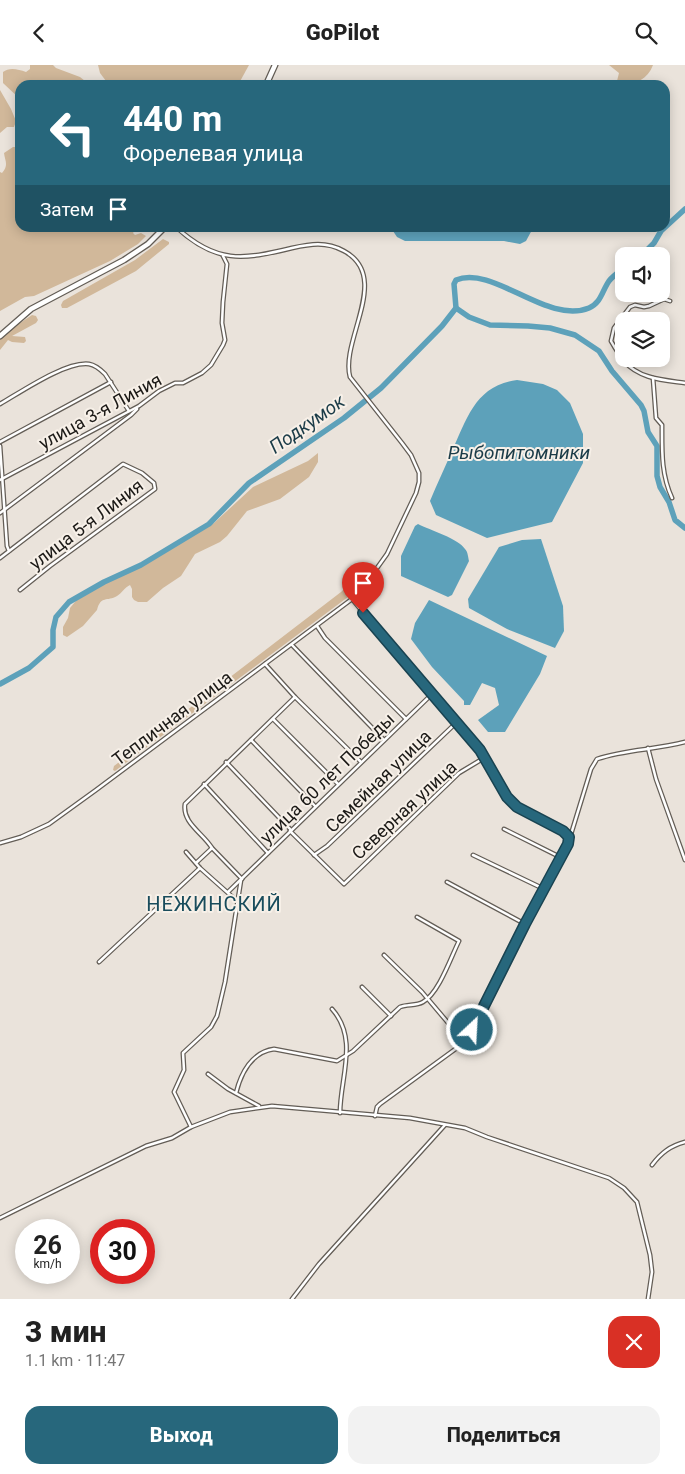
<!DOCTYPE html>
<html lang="ru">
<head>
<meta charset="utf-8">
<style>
	body { margin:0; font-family:Roboto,sans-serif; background:#f2f2f2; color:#222; height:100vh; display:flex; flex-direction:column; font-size:19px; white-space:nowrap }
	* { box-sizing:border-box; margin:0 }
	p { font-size:16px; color:#767676 }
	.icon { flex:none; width:28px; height:28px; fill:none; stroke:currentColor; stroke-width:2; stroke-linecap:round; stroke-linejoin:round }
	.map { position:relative; height:1234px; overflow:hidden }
	.sheet { display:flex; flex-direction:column; background:#fff; flex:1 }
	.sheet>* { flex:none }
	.hud { position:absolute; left:15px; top:15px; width:655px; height:152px; border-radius:15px; box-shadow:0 2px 12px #0003; background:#27677c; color:#fff; overflow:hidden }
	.controls { position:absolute; left:615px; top:182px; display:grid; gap:10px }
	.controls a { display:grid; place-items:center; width:55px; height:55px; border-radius:10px; background:#fff; box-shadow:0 2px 12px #0003; font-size:25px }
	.speed { position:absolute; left:15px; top:1154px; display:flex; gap:10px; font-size:25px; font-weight:700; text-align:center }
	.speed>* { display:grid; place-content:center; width:65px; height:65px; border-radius:50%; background:#fff; box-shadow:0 2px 12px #0003; line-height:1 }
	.speed small { font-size:12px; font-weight:400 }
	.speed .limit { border:8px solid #d22; background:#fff; color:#111 }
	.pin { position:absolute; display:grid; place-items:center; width:42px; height:42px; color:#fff; margin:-51px -21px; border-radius:50% 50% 50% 0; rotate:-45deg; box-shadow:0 0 5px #0007 }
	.pin .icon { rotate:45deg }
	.me { position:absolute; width:55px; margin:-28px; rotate:25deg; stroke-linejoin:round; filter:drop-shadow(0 0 4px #0008) }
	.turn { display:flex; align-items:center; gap:18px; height:105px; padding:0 25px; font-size:22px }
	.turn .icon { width:65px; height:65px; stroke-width:2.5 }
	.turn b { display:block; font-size:35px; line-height:42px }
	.then { display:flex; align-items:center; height:48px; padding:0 25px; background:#0003; gap:10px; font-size:19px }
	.round { display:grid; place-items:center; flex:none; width:52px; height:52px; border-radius:15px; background:#f2f2f2 }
	.head { display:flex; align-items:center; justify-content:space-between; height:85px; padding:0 25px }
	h1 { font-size:30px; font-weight:800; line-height:38px }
	.cta { display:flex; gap:10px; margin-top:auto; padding:10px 25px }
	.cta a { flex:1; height:58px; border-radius:15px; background:#27677c; color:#fff; font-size:20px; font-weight:800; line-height:58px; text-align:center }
	.cta a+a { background:#f2f2f2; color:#222 }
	header { display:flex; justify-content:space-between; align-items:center; height:65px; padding:0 25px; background:#fff; font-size:22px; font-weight:800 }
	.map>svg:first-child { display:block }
	.green { fill:#d1b89a }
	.water { fill:#5da1ba }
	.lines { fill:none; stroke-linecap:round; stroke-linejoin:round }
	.river { stroke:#5da1ba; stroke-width:5.5 }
	.street-casing { stroke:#635d56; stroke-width:5 }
	.primary-casing { stroke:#635d56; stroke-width:7 }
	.street { stroke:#fff; stroke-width:2.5 }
	.primary { stroke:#fff; stroke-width:4.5 }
	.route-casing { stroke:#194351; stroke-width:12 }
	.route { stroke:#27677c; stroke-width:9 }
	.labels { text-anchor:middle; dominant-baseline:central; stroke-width:4; stroke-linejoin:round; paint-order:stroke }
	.street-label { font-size:18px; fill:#1b1916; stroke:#f7f0e8 }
	.water-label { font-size:19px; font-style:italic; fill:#1b3c48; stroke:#f7f0e8 }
	.quarter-label { font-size:20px; letter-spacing:1px; fill:#194c5c; stroke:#f7f0e8 }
</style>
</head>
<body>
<header><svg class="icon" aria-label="back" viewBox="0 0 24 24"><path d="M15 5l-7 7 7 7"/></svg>GoPilot<svg class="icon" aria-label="search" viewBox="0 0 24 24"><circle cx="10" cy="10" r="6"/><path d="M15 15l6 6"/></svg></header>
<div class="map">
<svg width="685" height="1234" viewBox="0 0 685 1234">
	<rect width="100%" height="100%" fill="#eae3db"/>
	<!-- green -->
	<g class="green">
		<path d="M 30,0 L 53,0 L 56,3 L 80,12 L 90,20 L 20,20 L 20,34 L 3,18 L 3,7 C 9,2 18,4 26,7 L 30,4 Z"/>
		<path d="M 98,0 L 249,0 L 238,20 L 109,20 L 100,8 Z"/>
		<path d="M 609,0 L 653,0 C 648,14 635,20 621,20 L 617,16 L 619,8 Z"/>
		<path d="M 0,25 L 11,44 L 16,56 L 14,62 L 7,62 L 0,68 Z"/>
		<path d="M 13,82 L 20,82 L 20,162 L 136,163 L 133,168 L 135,170 L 141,168 L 146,171 L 138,179 L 110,196 L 34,231 L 25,232 L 0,246 L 0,107 L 2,108 C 9,100 5,96 4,88 Z"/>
		<path d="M 163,174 L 169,177 L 169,179 L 136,206 L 67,243 L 62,243 L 61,240 L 63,236 L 135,195 Z"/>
		<path d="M 32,250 L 36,251 L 38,255 L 36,258 L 12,271 L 25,272 L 26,276 L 24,278 L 12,277 L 8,275 L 0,285 L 0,274 L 8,266 Z"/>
		<path d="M 318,388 L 318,397 L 309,412 L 280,434 L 247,446 L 227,471 L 220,477 L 195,489 L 181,511 L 163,523 L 147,537 L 138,537 L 134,535 L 132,532 L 132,524 L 130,520 C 124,523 122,528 117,531 C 107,537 101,530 97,545 L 83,561 L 67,572 L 63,570 L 63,562 L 68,553 L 70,543 L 79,532 L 152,495 L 164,485 L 194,470 L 214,458 L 253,422 L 308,396 Z"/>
		<path d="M 360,509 L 363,509 L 364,514 L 348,532 L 115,706 L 113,705 L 114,701 L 341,527 Z"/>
	</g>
	<!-- water -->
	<g class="water">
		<path d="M 391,163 L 391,162 L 533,163 L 526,176 L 520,179 L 504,176 L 405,176 L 397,172 Z"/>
		<path d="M 517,315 L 543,319 L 557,325 L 570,338 L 583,369 L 583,398 L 552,457 L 487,473 L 436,450 L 430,436 C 437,419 445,402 452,386 C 467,353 476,320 517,315 Z"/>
		<path d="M 418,459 C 430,465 459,474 465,484 C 468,487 468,492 469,496 L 452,530 L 448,532 L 401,511 L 401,491 L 415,461 Z"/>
		<path d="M 541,474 L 563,541 L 564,566 L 555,583 L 507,564 L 469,543 L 468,534 L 499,482 L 522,475 Z"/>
		<path d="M 429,535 L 547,591 L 540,609 L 505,667 L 488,667 L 478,655 L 499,640 L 495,623 L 482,618 L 470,640 L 464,640 L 464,636 L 432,602 L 411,574 L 415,558 Z"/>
	</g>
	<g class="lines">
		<!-- river -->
		<g class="river">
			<path d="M 641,191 L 654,178 L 661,166 L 685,144"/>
			<path d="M 456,243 L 469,252 L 490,260 L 528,261 L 550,263 L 575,270 L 599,286 L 612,306 L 641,340 L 644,346 L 648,367 L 657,381 L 657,411 L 660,422 L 669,437 L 675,455 L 685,463"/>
			<path d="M 0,619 L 29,603 L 53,582 L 53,565 L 56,552 L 69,537 L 104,517 L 141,500 L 209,459 L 249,418 L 344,353 L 381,323 L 442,261 L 456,243 L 454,219 L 456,215 C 494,200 547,260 589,243 C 601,238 602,226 609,216 C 613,211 619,207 624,203"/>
		</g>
		<!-- street casing -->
		<g class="street-casing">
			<g id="street">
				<path d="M 670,236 L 664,234 L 649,241 L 644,242 L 635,240 L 630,242 L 614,263 L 611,276 C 615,283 619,290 624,296 C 639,314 664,315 685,318"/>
				<path d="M 653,313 L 656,353 L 662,360 C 662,386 661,409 672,433"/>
				<path d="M 0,339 C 21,327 66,296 89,299 C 95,300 101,305 105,309 L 129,346"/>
				<path d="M 0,377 L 111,317"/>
				<path d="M 0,381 L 7,481 L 9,486"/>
				<path d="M 0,415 L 139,341 L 159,326 L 175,318 L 183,318 L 202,308 L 211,300 L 223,280 L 225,275 L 222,258 L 223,237 L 227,199 L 223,191"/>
				<path d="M 0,448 L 131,350 L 137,344"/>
				<path d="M 0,493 L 123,399 L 142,408 L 154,418 L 155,424 L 50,501 L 20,525"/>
				<path d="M 352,534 L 431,630 L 480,685 L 507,732 L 517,742 L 563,766 L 569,772"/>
				<path d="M 317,561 L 325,573 L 406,654"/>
				<path d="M 292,580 L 384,675"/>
				<path d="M 265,599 L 295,632 L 361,697"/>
				<path d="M 273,654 L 338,719"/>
				<path d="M 251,675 L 315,741"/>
				<path d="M 648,683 L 656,714 L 685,795"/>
				<path d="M 226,697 L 291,765"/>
				<path d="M 204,719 L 268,788"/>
				<path d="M 504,764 L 560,792"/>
				<path d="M 290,766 L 344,819 L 459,708 L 484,693"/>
				<path d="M 0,778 L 21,772 L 49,759 L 96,725 L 352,534 L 377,503 L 387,489 L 416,428 L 419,417 L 419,408 L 411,390 L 402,378 L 350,312 C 340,275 392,212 344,186 C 326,176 310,179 292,183 C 243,195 216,199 176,162"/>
				<path d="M 186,787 L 200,803 L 237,836"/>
				<path d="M 314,790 L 327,781 L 457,657"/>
				<path d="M 473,790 L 544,824"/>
				<path d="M 196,798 L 212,783"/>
				<path d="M 242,814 L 212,783 C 203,768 182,758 185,739 L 295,632"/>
				<path d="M 241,815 L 225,917 L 217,951 L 211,962 L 183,988 L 184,1005 L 174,1027 L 191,1062 L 230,1047 L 272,1041 L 410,1053 L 465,1063 L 487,1072 L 609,1113 L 624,1123 L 637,1137 L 650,1190 L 652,1207 L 648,1234"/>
				<path d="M 447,817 L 525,859"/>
				<path d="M 228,827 L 431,630"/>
				<path d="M 384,890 L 422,927 L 455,966 L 459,968 L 473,965"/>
				<path d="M 99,897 L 200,803"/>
				<path d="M 362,922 L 391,951"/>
				<path d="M 332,944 C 359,974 340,1013 340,1048"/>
				<path d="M 208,1009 L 228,1024 L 259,1041"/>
				<path d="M 236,1028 C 241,1008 252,987 274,984 L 337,996 L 353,986 L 400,942 C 408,939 416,941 423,937 C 439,928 451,892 459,876 L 417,852"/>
				<path d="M 375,1051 L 377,1042 L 380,1039 L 465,977 L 471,969 L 478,951 L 562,788 L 568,779 L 591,704 L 597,694 C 626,684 656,685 685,677"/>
				<path d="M 652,1100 C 661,1088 670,1081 685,1077"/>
				<path d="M 0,1153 L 146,1081 L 172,1073 L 191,1062"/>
				<path d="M 292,1234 L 319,1199 L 445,1060"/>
			</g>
		</g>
		<!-- primary casing -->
		<g class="primary-casing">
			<g id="primary">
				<path d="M 266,20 L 275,0"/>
				<path d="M 0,271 L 31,244 L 124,195 L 148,179 L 165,162"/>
			</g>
		</g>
		<!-- street -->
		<use href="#street" class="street"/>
		<!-- primary -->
		<use href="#primary" class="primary"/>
	</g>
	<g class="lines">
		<!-- route casing -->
		<g class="route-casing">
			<path id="route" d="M 363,548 L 480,685 L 507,732 L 517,742 L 563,766 L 569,772 L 568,779 L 525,859 L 472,965"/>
		</g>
		<!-- route -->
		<use href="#route" class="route"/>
	</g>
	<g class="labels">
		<!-- street labels -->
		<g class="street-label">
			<text transform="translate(100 346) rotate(-29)">улица 3-я Линия</text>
			<text transform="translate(86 459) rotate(-37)">улица 5-я Линия</text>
			<text transform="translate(172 653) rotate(-37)">Тепличная улица</text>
			<text transform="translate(327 713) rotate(-44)">улица 60 лет Победы</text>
			<text transform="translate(378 716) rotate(-44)">Семейная улица</text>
			<text transform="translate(404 745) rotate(-43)">Северная улица</text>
		</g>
		<!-- water labels -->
		<g class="water-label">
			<text transform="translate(307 359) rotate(-35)">Подкумок</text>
			<text x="519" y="387">Рыбопитомники</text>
		</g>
		<!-- quarter labels -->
		<g class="quarter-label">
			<text x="214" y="839">НЕЖИНСКИЙ</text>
		</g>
	</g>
</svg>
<div class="controls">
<a><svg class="icon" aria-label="sound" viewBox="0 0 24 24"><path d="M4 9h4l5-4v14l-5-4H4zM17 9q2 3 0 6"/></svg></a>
<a><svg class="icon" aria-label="layers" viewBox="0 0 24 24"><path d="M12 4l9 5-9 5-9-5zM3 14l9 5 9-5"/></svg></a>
</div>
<div class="speed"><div>26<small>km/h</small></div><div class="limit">30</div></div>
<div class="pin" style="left:363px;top:548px;background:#d93025"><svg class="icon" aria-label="arrive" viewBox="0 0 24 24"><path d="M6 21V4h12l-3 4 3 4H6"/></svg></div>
<svg class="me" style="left:472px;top:965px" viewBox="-20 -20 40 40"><circle r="17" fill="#27677c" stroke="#fff" stroke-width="3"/><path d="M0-11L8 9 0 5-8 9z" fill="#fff"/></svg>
<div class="hud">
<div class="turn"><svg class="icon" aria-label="left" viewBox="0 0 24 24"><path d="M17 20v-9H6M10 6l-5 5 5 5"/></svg><div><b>440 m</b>Форелевая улица</div></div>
<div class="then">Затем<svg class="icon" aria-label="arrive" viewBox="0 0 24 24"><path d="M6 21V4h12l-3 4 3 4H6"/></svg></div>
</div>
</div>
<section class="sheet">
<div class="head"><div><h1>3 мин</h1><p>1.1 km · 11:47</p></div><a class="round" style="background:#d93025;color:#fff"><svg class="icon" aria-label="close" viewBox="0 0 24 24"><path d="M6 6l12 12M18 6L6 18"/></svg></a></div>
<div class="cta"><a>Выход</a><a>Поделиться</a></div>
</section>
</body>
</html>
